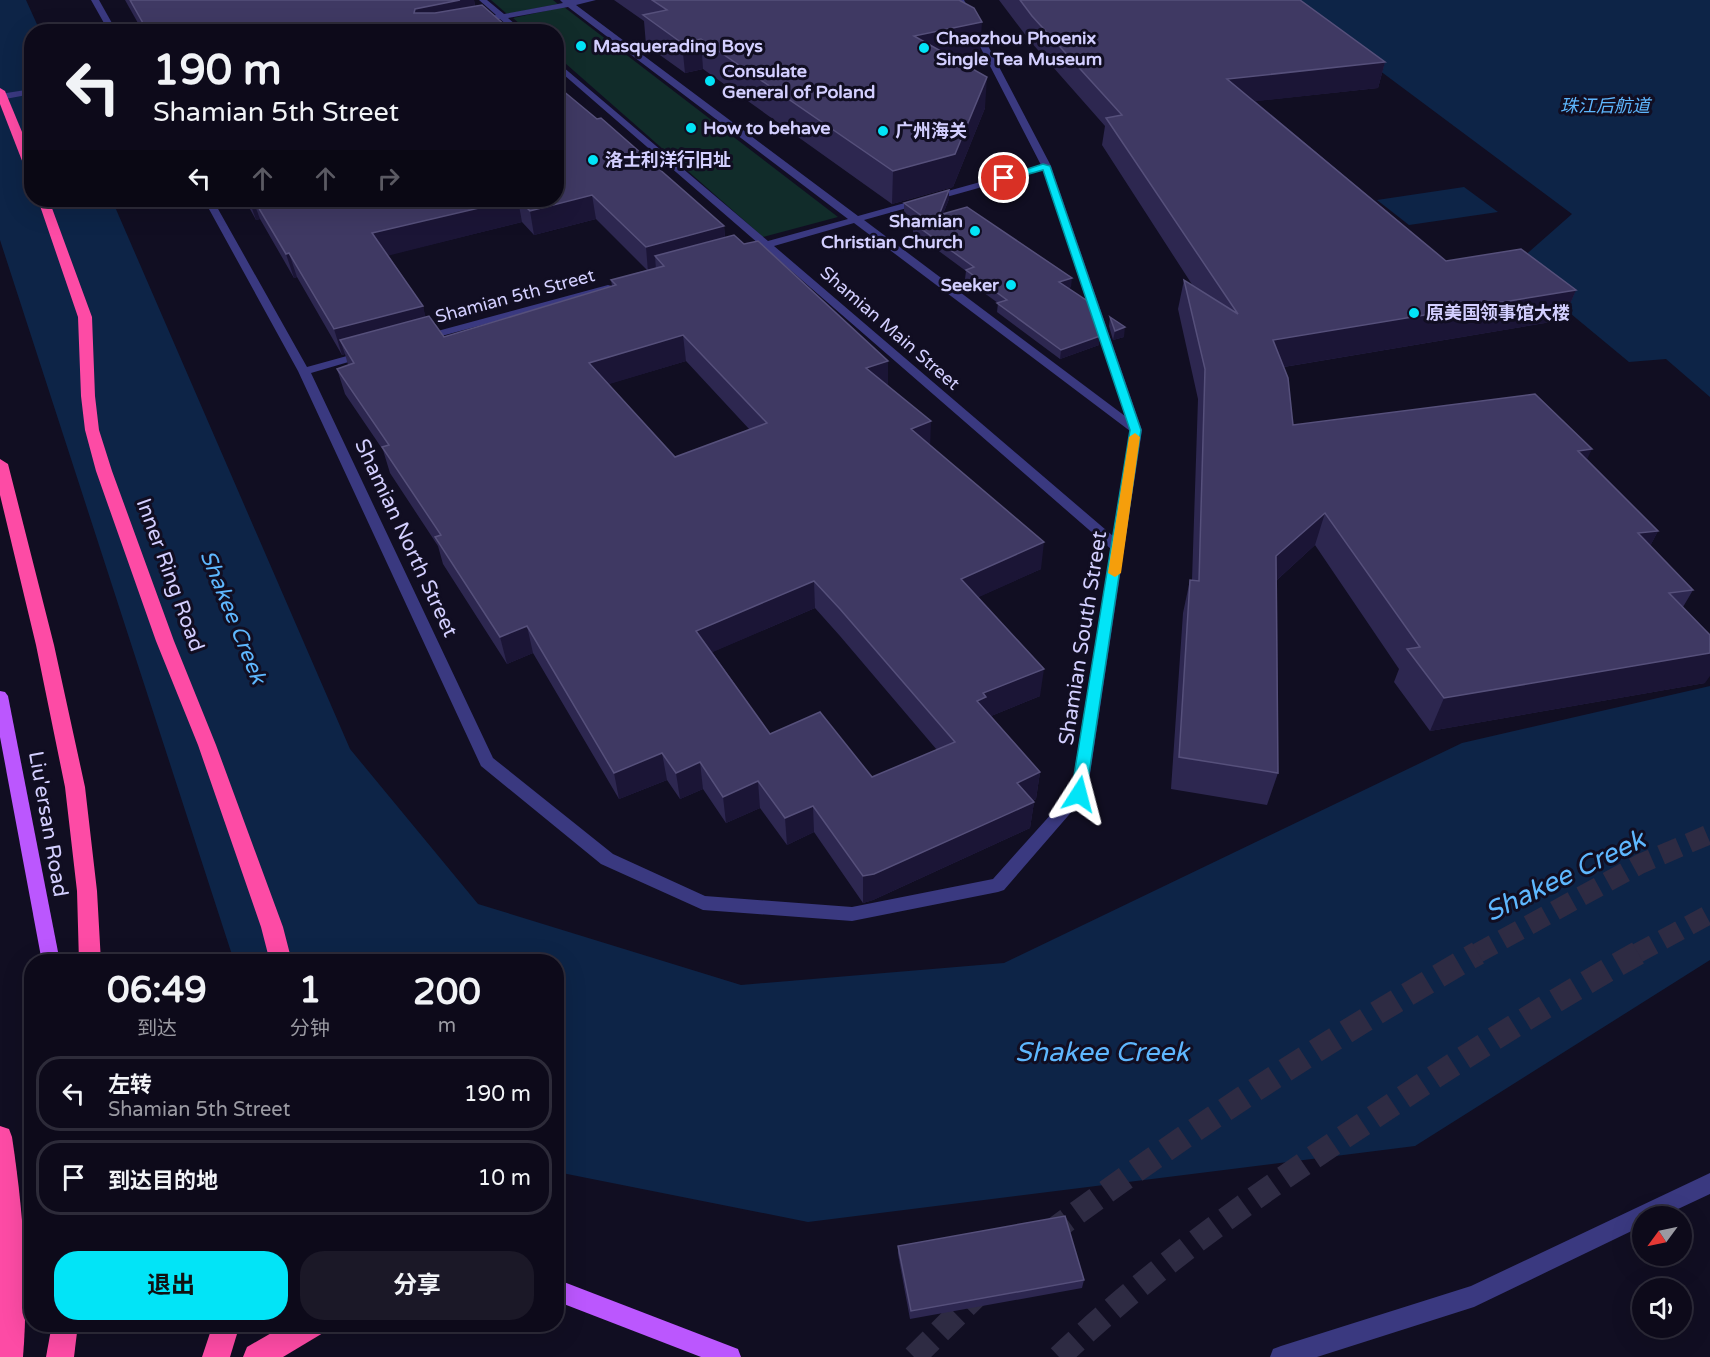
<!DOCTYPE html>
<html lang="zh">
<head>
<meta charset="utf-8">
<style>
	body { margin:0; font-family:"Varela Round","Noto Sans SC",sans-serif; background:#1b1827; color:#f1f3f6; height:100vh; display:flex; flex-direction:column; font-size:22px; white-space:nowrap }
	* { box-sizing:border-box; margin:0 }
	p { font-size:20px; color:#9a9aa2 }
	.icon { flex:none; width:33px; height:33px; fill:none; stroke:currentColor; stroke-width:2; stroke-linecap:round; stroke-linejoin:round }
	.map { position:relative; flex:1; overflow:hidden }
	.drawer { position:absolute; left:24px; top:954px; width:540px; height:378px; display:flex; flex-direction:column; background:#0d0a1a; border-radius:24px; box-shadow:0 6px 24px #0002,0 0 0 2px #2d2b39 }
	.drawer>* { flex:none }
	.guide { position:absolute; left:24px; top:24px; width:540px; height:183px; border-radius:24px; box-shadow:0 6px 24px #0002,0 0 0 2px #2d2b39; background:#0d0a1a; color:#f1f3f6; overflow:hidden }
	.needle { width:39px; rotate:237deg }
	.fabs { position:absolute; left:1632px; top:1206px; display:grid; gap:12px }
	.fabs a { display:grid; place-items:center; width:60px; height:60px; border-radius:50%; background:#0d0a1a; box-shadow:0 6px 24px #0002,0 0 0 2px #2d2b39; font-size:30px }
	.pin { position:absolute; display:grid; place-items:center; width:51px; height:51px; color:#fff; margin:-26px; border:3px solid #fff; border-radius:50%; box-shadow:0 2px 6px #0007 }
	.me { position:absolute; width:66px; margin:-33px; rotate:9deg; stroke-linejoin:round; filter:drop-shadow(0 0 4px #0008) }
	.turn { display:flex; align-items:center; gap:21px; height:126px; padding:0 30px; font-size:27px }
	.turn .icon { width:78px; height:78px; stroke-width:2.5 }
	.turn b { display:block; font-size:42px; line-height:51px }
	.lanes { display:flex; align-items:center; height:57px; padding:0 30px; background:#0003; justify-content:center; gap:30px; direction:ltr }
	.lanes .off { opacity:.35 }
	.eta { display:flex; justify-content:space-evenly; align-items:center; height:102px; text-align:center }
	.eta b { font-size:36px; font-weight:700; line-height:42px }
	.button { display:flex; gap:12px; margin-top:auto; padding:12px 30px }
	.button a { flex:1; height:69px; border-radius:24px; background:#02e4f7; color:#111; font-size:24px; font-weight:700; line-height:69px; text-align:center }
	.button a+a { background:#1b1827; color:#f1f3f6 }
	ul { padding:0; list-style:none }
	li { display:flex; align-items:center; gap:18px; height:75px; margin:0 12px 9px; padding:0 18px; border:3px solid #2d2b39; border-radius:24px }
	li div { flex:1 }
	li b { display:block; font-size:22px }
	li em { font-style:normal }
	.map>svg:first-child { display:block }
	.green { fill:#112c2a }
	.water { fill:#0d2447 }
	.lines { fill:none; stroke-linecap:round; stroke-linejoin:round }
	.highway-tunnel-far1 { stroke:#2e2b43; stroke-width:20; stroke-dasharray:20 10; stroke-linecap:butt }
	.highway-tunnel { stroke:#2e2b43; stroke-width:24; stroke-dasharray:24 12; stroke-linecap:butt }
	.street { fill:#3a3980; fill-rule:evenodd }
	.primary { fill:#bb57fe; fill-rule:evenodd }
	.highway { fill:#fd4ba5; fill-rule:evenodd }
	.wall { fill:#2d2750; fill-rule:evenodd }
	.shaded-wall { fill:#1b1536 }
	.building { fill:#3f3963; stroke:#56507b; stroke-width:1.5; fill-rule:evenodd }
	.route { fill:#02e4f7; stroke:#0194a1; stroke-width:1.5 }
	.slow { fill:#f59e0b }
	.poi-dot { fill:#02e4f7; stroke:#110e22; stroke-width:2 }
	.labels { text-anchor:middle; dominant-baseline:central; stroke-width:6; stroke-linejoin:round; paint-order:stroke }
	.far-poi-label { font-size:18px; font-weight:bold; fill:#d3cfff; stroke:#110e22; text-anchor:start }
	.far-water-label { font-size:18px; font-style:italic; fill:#5eb7fe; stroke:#110e22 }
	.far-street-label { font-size:18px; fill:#d3cfff; stroke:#110e22 }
	.street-label { font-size:21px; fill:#d3cfff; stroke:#110e22 }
	.water-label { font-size:22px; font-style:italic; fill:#5eb7fe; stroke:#110e22 }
	.near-water-label { font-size:27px; font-style:italic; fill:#5eb7fe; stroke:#110e22 }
</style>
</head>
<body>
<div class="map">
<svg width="1710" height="1357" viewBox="0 0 1710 1357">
	<rect width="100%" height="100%" fill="#110e22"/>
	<!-- green -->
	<g class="green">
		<path d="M 491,0 L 553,0 L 558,4 L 507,14 Z"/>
		<path d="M 564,7 L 838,217 L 763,237 L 557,56 L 556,32 L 528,31 L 513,18 Z"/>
	</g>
	<!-- water -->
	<g class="water">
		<path d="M 0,0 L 26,0 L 40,31 L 32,32 L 32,200 L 112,200 L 350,749 L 478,904 L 741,985 L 1004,963 L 1462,743 L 1710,686 L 1710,960 L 1415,1146 L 808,1222 L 557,1172 L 556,962 L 349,962 L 347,958 L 339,962 L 234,961 L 0,240 Z"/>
		<path d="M 1285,0 L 1710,0 L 1710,397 L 1666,359 L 1629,362 L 1513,266 L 1572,214 Z"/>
		<path d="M 1464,187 L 1498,212 L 1409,225 L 1377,200 Z"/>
	</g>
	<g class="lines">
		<!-- highway-tunnel-far1 -->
		<g class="highway-tunnel-far1">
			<path d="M 1476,954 L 1640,864 L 1710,834"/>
			<path d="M 1636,954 L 1710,914"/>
		</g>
		<!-- highway-tunnel -->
		<g class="highway-tunnel">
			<path d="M 1048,1234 C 1186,1132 1330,1038 1478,953"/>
			<path d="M 914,1357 L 979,1293"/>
			<path d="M 1059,1357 C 1153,1268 1257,1194 1365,1123 C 1454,1063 1545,1005 1638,953"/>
		</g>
		<!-- street -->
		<g class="street">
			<path d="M 91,0 L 99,0 L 117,32 L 109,32 Z"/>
			<path d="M 479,0 L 487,0 L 504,14 L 563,3 L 560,0 L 596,0 L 576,5 L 858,216 L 1041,165 L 956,0 L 964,0 L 1051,166 L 1142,430 L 1087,794 L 1004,890 L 998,892 L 852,921 L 703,910 L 601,864 L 481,766 L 298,371 L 204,200 L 213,200 L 307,367 L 365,351 L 371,354 L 369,356 L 311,373 L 493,758 L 613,854 L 705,896 L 852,907 L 993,879 L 1071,792 L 1111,549 L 765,248 L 740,253 L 740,249 L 759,244 L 556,68 L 556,61 L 768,241 L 848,219 L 568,7 L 508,18 L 524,32 L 515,32 L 500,19 L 474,23 L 474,19 L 496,15 ZM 1043,170 L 1125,416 L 864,220 ZM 854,223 L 1130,431 L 1113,536 L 774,246 Z"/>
			<path d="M 32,89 L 32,94 L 0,100 L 0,94 Z"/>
			<path d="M 608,285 L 612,286 L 612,290 L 423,341 L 417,338 L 419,336 Z"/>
			<path d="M 1710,1173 L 1710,1194 L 1663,1216 L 1642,1216 L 1642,1226 L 1474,1307 L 1317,1357 L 1270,1357 L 1273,1349 L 1281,1346 L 1471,1286 Z"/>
		</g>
		<!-- primary -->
		<g class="primary">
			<path d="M 0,691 L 5,692 L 8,696 L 60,962 L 42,962 L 0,737 Z"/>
			<path d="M 556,1279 L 738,1349 L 741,1357 L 701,1357 L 556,1301 Z"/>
		</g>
		<!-- highway -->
		<g class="highway">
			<path d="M 0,88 L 5,91 L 32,156 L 32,174 L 26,171 L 0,104 Z"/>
			<path d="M 38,200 L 49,200 L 92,317 L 95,396 L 99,430 L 112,471 L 174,641 L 216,745 L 283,927 L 292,962 L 270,962 L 261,927 L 198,745 L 156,641 L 96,471 L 85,430 L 81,396 L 78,317 Z"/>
			<path d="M 0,459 L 8,464 L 54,645 L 85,787 L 97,891 L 101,962 L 79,962 L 77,891 L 65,787 L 36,645 L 0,495 Z"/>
			<path d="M 0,1126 L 9,1129 L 12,1137 C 23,1210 29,1283 23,1357 L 0,1357 Z"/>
			<path d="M 52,1324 L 78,1324 L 74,1357 L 46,1357 Z"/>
			<path d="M 213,1324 L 240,1324 L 230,1357 L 202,1357 Z"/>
			<path d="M 287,1324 L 327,1324 L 323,1333 L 283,1357 L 243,1357 L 247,1347 Z"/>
		</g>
	</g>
	<!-- wall -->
	<g class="wall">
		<path d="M 125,0 L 474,0 L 475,6 L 513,32 L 143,32 Z"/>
		<path d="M 614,0 L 959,0 L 980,52 L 952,58 L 985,108 L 953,187 L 892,204 L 703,69 L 685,73 L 646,45 L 644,21 Z"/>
		<path d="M 999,0 L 1300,0 L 1385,62 L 1378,88 L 1255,101 L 1446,261 L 1576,290 L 1563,320 L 1284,367 L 1293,425 L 1587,459 L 1658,531 L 1650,546 L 1693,590 L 1683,607 L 1705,683 L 1430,731 L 1394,682 L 1399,669 L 1315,545 L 1277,580 L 1278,773 L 1267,805 L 1171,789 L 1183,613 L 1190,580 L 1192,580 L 1198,399 L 1178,309 L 1184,280 L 1193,286 L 1102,145 L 1105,126 L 1030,41 Z"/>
		<path d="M 556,85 L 724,226 L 725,238 L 888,385 L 930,446 L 1041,569 L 978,597 L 1040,696 L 991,716 L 1040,772 L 1036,799 L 1033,801 L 1034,802 L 1030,828 L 873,900 L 863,903 L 814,832 L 787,845 L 760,808 L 726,823 L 703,789 L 680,799 L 667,780 L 619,799 L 533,653 L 507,664 L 443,564 L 438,546 L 390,473 L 383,450 L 345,394 L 337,369 L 348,365 L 345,354 L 342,355 L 297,277 L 294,278 L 260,219 L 256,220 L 245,200 L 556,200 ZM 596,219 L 647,270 L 611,280 L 612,286 L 444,337 L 425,317 L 423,306 L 388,255 L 522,222 L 534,235 ZM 686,361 L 750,430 L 675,457 L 608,384 ZM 815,608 L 840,636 L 937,750 L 872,777 L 770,734 L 712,652 Z"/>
		<path d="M 949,199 L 943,214 L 1071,287 L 1068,288 L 1099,345 L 1060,359 L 997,312 L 998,303 L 965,279 L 966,271 L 913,232 L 913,223 L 917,222 L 904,212 L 904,203 Z"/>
		<path d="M 1110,317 L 1124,337 L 1113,340 L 1109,326 Z"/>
		<path d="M 898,1246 L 1084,1280 L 1082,1288 L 910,1319 L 898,1254 Z"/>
	</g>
	<!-- shaded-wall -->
	<g class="shaded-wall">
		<path d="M 460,0 L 474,0 L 477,18 L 414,13 L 415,9 Z"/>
		<path d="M 982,22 L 980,52 L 913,66 L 914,36 Z"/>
		<path d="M 701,39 L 703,69 L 685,73 L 682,43 Z"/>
		<path d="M 1385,62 L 1378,88 L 1222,105 L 1227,79 Z"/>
		<path d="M 987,77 L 985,108 L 953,187 L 892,204 L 893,171 Z"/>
		<path d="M 949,190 L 949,199 L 939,224 L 939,215 Z"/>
		<path d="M 592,195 L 596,219 L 534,235 L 530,211 Z"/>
		<path d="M 249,200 L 253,200 L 260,219 L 256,220 Z"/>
		<path d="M 513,200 L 518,200 L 522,222 L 379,258 L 372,233 Z"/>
		<path d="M 724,226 L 726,251 L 655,256 L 656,270 L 648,272 L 646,247 Z"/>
		<path d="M 289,253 L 297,277 L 294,278 L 286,254 Z"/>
		<path d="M 1072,278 L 1071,287 L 1058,291 L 1059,282 Z"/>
		<path d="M 1576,290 L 1563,320 L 1266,370 L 1273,340 Z"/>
		<path d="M 423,306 L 429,331 L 340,340 L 345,354 L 342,355 L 334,329 Z"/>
		<path d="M 1125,327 L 1124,337 L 1113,340 L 1115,331 Z"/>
		<path d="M 683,335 L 686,361 L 593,389 L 589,363 Z"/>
		<path d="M 1100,336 L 1099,345 L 1060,359 L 1061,350 Z"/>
		<path d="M 888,361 L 888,386 L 866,368 Z"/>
		<path d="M 931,421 L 930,448 L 911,429 Z"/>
		<path d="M 1592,449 L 1577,480 L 1578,451 Z"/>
		<path d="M 1325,513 L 1315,545 L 1267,589 L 1276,556 Z"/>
		<path d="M 1658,531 L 1641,563 L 1638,533 Z"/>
		<path d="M 1044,542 L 1041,569 L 959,606 L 961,579 Z"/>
		<path d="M 814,581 L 815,608 L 699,658 L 696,631 Z"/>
		<path d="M 527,626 L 533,653 L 507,664 L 500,637 Z"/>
		<path d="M 1710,653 L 1710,676 L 1705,683 L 1430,731 L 1444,698 Z"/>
		<path d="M 1044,669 L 1040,696 L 984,719 L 977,701 L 983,693 Z"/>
		<path d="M 662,753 L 667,780 L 619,799 L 614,773 Z"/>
		<path d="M 700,762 L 703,789 L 680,799 L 676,773 Z"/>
		<path d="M 1040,772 L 1036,799 L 1014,809 L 1017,783 Z"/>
		<path d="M 758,781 L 760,808 L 726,823 L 723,797 Z"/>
		<path d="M 1034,802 L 1030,828 L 873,900 L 863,903 L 863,876 Z"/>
		<path d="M 813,806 L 814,832 L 787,845 L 785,818 Z"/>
	</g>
	<!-- building -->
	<g class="building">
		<path d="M 130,0 L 460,0 L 415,9 L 414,13 L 435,13 L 482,5 L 513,32 L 148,32 Z"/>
		<path d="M 652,0 L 959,0 L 974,8 L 982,22 L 914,36 L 987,77 L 955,154 L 893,171 L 701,39 L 682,43 L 643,15 L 667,10 Z"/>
		<path d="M 1020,0 L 1300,0 L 1385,62 L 1227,79 L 1446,261 L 1521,249 L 1576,290 L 1273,340 L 1288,378 L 1293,425 L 1535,394 L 1592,449 L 1578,451 L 1658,531 L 1638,533 L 1693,590 L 1669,593 L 1710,635 L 1710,653 L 1444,698 L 1407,649 L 1420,647 L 1325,513 L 1276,556 L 1278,773 L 1179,757 L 1190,580 L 1199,581 L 1205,369 L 1184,280 L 1238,314 L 1106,118 L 1122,115 L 1032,16 Z"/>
		<path d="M 556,85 L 597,119 L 601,118 L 724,226 L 646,247 L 592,195 L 530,211 L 519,200 L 556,200 Z"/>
		<path d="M 949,190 L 939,215 L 967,207 L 1072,278 L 1059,282 L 1089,302 L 1100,336 L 1061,350 L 997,303 L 1007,300 L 966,270 L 974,267 L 913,223 L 926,219 L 904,203 Z"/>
		<path d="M 254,200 L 513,200 L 372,233 L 423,306 L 334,329 L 289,253 L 286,254 Z"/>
		<path d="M 734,235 L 744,244 L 758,241 L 888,361 L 866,368 L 931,421 L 911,429 L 1044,542 L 961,579 L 1044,669 L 983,693 L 986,697 L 977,701 L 1040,772 L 1017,783 L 1034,802 L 874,874 L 863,876 L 813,806 L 785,818 L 758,781 L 723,797 L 700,762 L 676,773 L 662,753 L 614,773 L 527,626 L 500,637 L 435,537 L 441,535 L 382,447 L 389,445 L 337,369 L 354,363 L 340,340 L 429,316 L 444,337 L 616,285 L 611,280 L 664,266 L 655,256 ZM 683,335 L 767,423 L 675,457 L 589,363 ZM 814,581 L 840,609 L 955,742 L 872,777 L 820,712 L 770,734 L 696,631 Z"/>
		<path d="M 1110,317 L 1125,327 L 1115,331 Z"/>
		<path d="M 1065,1216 L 1084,1280 L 911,1311 L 898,1246 Z"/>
	</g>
	<!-- route -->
	<path class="route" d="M 1043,164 L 1050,166 L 1141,430 L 1086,794 L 1084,798 L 1074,798 L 1071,794 L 1130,430 L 1043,170 L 1004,181 L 999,178 Z"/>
	<!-- slow -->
	<path class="slow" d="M 1135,433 L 1140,437 L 1121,573 L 1115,577 L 1108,573 L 1129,437 Z"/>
	<!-- markers -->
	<g class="poi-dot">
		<circle cx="581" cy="46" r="6"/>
		<circle cx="924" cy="48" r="6"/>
		<circle cx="710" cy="81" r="6"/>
		<circle cx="691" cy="128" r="6"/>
		<circle cx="883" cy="131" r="6"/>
		<circle cx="593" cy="160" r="6"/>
		<circle cx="975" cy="231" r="6"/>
		<circle cx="1011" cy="285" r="6"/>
		<circle cx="1414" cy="313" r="6"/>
	</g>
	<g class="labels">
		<!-- far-poi labels -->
		<g class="far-poi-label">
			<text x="936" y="38">Chaozhou Phoenix<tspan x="936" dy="21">Single Tea Museum</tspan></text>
			<text x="593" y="46">Masquerading Boys</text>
			<text x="722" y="71">Consulate<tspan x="722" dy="21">General of Poland</tspan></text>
			<text x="703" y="128">How to behave</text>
			<text x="895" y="131">广州海关</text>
			<text x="605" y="160">洛士利洋行旧址</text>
			<text x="963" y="221" text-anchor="end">Shamian<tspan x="963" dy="21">Christian Church</tspan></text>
			<text x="999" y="285" text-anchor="end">Seeker</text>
			<text x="1426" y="313">原美国领事馆大楼</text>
		</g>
		<!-- far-water labels -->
		<g class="far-water-label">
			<text x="1605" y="106">珠江后航道</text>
		</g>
		<!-- far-street labels -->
		<g class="far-street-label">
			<text transform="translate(515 296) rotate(-15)">Shamian 5th Street</text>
			<text transform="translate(890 328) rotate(41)">Shamian Main Street</text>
		</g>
		<!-- street labels -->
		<g class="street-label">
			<text transform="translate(406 538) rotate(65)">Shamian North Street</text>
			<text transform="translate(170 575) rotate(70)">Inner Ring Road</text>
			<text transform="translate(1083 638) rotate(-81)">Shamian South Street</text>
			<text transform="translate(48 824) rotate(80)">Liu'ersan Road</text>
		</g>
		<!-- water labels -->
		<g class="water-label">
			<text transform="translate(233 617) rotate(68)">Shakee Creek</text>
		</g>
		<!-- near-water labels -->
		<g class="near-water-label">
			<text transform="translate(1565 876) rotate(-26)">Shakee Creek</text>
			<text x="1102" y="1052">Shakee Creek</text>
		</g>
	</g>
</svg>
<div class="fabs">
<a><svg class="needle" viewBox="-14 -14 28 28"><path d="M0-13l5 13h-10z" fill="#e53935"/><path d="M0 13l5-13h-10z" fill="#9a9aa2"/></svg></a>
<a><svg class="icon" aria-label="sound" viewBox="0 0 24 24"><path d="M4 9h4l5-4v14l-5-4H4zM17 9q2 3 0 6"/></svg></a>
</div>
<div class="pin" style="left:1004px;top:178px;background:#d93025"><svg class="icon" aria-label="arrive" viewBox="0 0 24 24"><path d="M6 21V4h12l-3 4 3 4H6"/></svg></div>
<svg class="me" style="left:1079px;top:794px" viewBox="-20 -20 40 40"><path d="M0-17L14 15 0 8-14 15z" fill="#02e4f7" stroke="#fff" stroke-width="4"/></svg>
<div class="guide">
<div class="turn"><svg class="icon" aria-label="left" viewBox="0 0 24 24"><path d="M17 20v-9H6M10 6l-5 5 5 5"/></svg><div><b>190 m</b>Shamian 5th Street</div></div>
<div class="lanes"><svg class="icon" aria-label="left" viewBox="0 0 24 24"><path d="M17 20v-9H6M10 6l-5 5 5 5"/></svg><svg class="icon off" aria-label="ahead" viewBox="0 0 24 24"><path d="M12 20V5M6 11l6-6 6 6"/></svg><svg class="icon off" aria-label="ahead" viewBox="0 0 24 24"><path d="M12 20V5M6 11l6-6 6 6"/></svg><svg class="icon off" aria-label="right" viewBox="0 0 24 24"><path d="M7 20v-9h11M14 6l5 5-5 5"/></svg></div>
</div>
<section class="drawer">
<div class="eta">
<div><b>06:49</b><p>到达</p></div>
<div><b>1</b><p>分钟</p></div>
<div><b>200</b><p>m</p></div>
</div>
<ul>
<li><svg class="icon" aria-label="left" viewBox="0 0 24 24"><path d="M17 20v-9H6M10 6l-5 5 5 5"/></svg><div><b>左转</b><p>Shamian 5th Street</p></div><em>190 m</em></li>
<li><svg class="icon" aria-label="arrive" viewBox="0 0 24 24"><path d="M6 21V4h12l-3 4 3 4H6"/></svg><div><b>到达目的地</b></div><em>10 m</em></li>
</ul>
<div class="button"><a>退出</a><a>分享</a></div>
</section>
</div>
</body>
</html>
